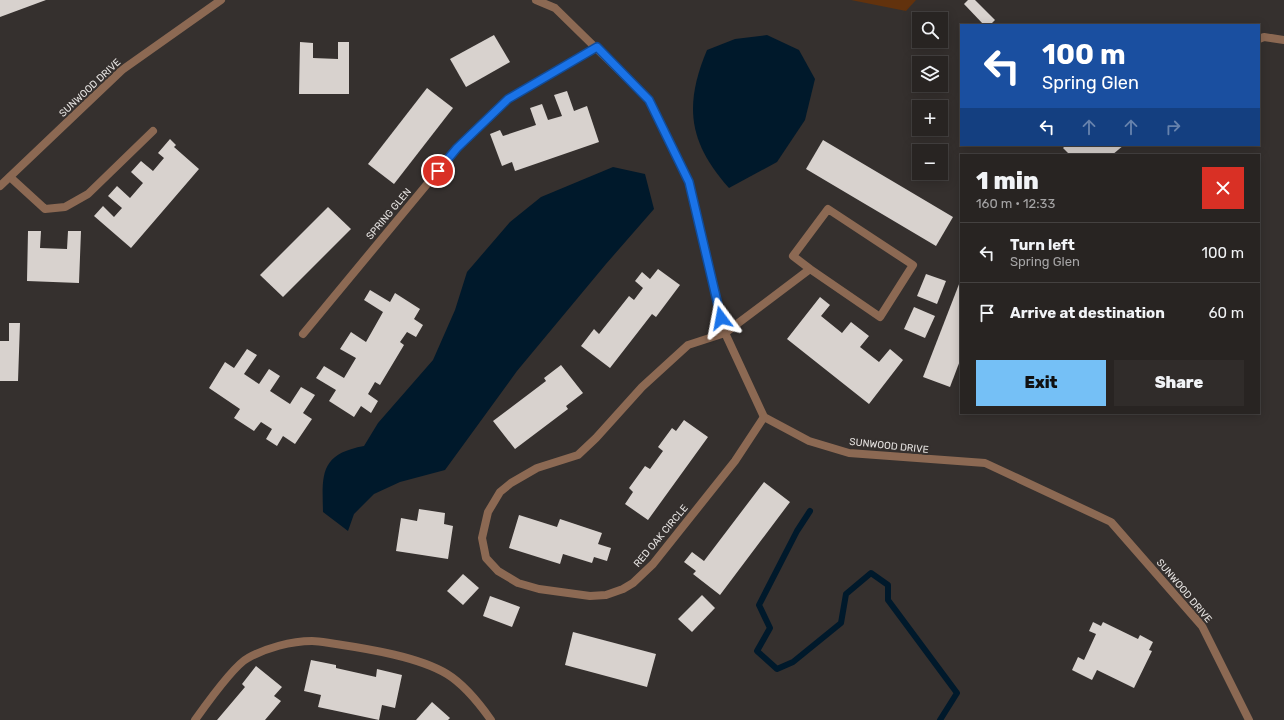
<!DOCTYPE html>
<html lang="en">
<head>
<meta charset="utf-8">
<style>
	body { margin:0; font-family:Rubik,sans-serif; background:#302c2a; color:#f1f3f6; height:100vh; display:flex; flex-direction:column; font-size:15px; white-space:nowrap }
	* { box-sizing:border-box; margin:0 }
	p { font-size:13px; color:#a5a4a5 }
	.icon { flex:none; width:22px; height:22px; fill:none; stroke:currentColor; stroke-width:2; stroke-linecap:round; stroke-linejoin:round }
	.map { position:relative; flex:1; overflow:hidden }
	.panel { position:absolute; left:960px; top:154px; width:300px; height:260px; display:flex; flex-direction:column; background:#282422; border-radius:0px; box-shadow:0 2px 10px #0003,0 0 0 1px #444140 }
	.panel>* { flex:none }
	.guide { position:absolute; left:960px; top:24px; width:300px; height:122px; border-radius:0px; box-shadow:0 2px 10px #0003,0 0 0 1px #444140; background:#1a4fa0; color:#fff; overflow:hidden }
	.controls { position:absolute; left:912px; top:12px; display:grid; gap:8px }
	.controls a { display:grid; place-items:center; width:36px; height:36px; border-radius:0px; background:#282422; box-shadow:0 2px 10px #0003,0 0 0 1px #444140; font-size:20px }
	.pin { position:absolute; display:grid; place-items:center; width:34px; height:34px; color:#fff; margin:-17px; border:2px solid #fff; border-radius:50%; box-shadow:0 1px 4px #0007 }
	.me { position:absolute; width:44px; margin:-22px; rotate:347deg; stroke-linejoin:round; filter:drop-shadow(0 0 3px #0008) }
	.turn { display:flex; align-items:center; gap:14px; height:84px; padding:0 16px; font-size:18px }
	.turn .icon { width:52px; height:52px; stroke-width:2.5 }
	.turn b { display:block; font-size:28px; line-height:34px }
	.lanes { display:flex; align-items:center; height:38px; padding:0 16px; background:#0003; justify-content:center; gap:20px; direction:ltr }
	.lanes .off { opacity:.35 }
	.round { display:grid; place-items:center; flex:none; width:42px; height:42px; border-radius:0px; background:#302c2a }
	.overview { display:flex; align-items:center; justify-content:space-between; height:68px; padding:0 16px }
	h1 { font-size:24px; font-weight:800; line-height:30px }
	.button { display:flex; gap:8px; margin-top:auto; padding:8px 16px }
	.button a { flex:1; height:46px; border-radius:0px; background:#75c0f6; color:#111; font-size:16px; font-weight:800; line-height:46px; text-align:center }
	.button a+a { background:#302c2a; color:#f1f3f6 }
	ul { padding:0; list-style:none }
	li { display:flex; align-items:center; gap:12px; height:60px; padding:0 16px; border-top:1px solid #444140 }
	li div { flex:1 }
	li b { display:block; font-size:15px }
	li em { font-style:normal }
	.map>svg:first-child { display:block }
	.green { fill:#62320d }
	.water { fill:#00192b }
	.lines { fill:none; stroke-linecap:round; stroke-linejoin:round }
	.stream { stroke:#00192b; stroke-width:6 }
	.building { fill:#d8d2ce }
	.service { stroke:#8c6953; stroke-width:8 }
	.minor { stroke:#8c6953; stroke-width:8 }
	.route-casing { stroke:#114b97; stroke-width:10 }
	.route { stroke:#1a73e8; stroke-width:7 }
	.labels { text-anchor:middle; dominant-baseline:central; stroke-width:4; stroke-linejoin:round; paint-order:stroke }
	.street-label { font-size:10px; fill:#e5e2e0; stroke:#35302e }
</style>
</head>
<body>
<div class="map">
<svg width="1284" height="720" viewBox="0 0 1284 720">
	<rect width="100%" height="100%" fill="#35302e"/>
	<!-- green -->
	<path class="green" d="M 851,0 L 916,0 L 906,11 Z"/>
	<!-- water -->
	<g class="water">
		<path d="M 767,35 L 799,50 L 815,79 L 805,120 L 777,162 L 729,188 C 688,142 684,105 707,50 L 735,39 Z"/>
		<path d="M 613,167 L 645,174 L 654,209 L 606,264 L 517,371 L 445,470 L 400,482 L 374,494 L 354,514 L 348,531 L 323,512 C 322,474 320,454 364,446 L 378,423 L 433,360 L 455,310 L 467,272 L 510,222 L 541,197 Z"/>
	</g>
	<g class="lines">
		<!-- stream -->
		<path class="stream" d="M 810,511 L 797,531 L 759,605 L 770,628 L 757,651 L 777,669 L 793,662 L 841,623 L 846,594 L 871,573 L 888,585 L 888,600 L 957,693 L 940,720"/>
	</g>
	<!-- building -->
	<g class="building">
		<path d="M 0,0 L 46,0 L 0,17 Z"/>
		<path d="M 968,0 L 975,0 L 995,20 L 990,25 L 984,25 L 964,4 Z"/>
		<path d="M 494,35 L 510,62 L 466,87 L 450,59 Z"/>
		<path d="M 300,42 L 313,43 L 313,58 L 338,59 L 338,42 L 349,42 L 349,94 L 299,94 Z"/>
		<path d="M 427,88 L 453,108 L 394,184 L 368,164 Z"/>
		<path d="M 567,91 L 574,111 L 587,106 L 599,142 L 515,171 L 512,162 L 502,166 L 490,134 L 500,130 L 503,136 L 536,125 L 530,108 L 542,104 L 548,120 L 562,116 L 554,95 Z"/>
		<path d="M 170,139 L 176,145 L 174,147 L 199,169 L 131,248 L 94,216 L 103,206 L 114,217 L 122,208 L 108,196 L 117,186 L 130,198 L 143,183 L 131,172 L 141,161 L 153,171 L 164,158 L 158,153 Z"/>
		<path d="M 823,140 L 953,217 L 936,246 L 806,169 Z"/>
		<path d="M 1066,145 L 1124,145 L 1112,155 L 1070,155 L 1063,148 Z"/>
		<path d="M 328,207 L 351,229 L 283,297 L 260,275 Z"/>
		<path d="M 28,231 L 41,231 L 40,248 L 67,249 L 68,231 L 81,231 L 79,283 L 27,281 Z"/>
		<path d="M 658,269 L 680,285 L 656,317 L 652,314 L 610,368 L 581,346 L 594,329 L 599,334 L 629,296 L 634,300 L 643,288 L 635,281 L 642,272 L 650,279 Z"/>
		<path d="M 926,274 L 946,281 L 937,304 L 917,296 Z"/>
		<path d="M 961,279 L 961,358 L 950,387 L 923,377 Z"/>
		<path d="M 370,290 L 390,302 L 395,293 L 420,309 L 414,319 L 423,325 L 416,337 L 407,332 L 400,342 L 404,345 L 380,385 L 375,382 L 368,394 L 378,401 L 371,413 L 361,406 L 354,417 L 329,401 L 336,390 L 316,378 L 324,366 L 344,378 L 356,358 L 340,349 L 351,332 L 366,342 L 383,312 L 364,300 Z"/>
		<path d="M 820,297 L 830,305 L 821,316 L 842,333 L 851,322 L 869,336 L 860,347 L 879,362 L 890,349 L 903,360 L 869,404 L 787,339 Z"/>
		<path d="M 914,307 L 935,316 L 925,338 L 904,329 Z"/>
		<path d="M 9,323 L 20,323 L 18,381 L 0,381 L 0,341 L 9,341 Z"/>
		<path d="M 247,349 L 257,355 L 244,374 L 259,384 L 269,369 L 280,376 L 270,391 L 290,404 L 301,387 L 315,395 L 303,413 L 312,419 L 295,444 L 283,436 L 277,446 L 266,439 L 272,429 L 261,422 L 254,431 L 234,418 L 240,409 L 209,388 L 225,362 L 234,368 Z"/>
		<path d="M 561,365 L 583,393 L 566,406 L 568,409 L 515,449 L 493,421 L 546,381 L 544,378 Z"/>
		<path d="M 684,420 L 708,437 L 648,520 L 625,504 L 633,492 L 629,488 L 645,466 L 650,469 L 663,451 L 658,447 L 672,428 L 676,431 Z"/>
		<path d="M 764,482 L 790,502 L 720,595 L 693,574 L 696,571 L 684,562 L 692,552 L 704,561 Z"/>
		<path d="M 419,509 L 445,513 L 444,524 L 453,526 L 448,559 L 396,551 L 401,518 L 417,521 Z"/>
		<path d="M 519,515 L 557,527 L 560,519 L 602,533 L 598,544 L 611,548 L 607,561 L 594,557 L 592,563 L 563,554 L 560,564 L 509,548 Z"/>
		<path d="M 463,574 L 479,588 L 463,605 L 447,591 Z"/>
		<path d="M 702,595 L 715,608 L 692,632 L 678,619 Z"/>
		<path d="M 490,596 L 520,607 L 512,627 L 483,616 Z"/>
		<path d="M 1093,622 L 1101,626 L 1103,622 L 1138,639 L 1140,635 L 1153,642 L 1149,650 L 1152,651 L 1134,688 L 1097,670 L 1092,680 L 1072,670 L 1078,657 L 1084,660 L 1096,634 L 1089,631 Z"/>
		<path d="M 573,632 L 656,654 L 647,687 L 565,665 Z"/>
		<path d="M 311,660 L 336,665 L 336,668 L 376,677 L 377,669 L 402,675 L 395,708 L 382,705 L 379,720 L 318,707 L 321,695 L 304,691 Z"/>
		<path d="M 256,666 L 282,687 L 274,696 L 281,701 L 265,720 L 217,720 L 245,687 L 242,684 Z"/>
		<path d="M 432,702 L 450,718 L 448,720 L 416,720 Z"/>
	</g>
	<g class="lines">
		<!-- service -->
		<g class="service">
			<path d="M 1259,39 L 1264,37 L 1284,40"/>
			<path d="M 10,177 L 45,209 L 65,207 L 88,194 L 153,131"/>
		</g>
		<!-- minor -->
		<g class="minor">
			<path d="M 536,0 L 555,8 L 649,100 L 689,182 L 725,333 L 764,417 L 809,441 L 849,453 L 985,463 L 1111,522 L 1202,626 L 1249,720"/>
			<path d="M 0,186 L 122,70 L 221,0"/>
			<path d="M 303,334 L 457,148 L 508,99 L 597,47"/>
			<path d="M 764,417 L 735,461 L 653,564 L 633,583 L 623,589 L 606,595 L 590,596 L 539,589 L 518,583 L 498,571 L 486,558 L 482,538 L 488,512 L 500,492 L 511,483 L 537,468 L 578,455 L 596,438 L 642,387 L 688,345 L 725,333 L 810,269 L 880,317 L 913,265 L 828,209 L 793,256 L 810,269"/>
			<path d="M 195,720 C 205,706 234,665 248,658 C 266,648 291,641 312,641 C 320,641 328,643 336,644 C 369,649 419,657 447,674 C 465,685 479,703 491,720"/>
		</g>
	</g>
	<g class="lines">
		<!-- route casing -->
		<g class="route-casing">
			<path id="route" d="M 438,171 L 457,148 L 508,99 L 597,47 L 649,100 L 689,182 L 721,318"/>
		</g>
		<!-- route -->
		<use href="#route" class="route"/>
	</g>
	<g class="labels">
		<!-- street labels -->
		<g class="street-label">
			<text transform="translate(90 88) rotate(-43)">SUNWOOD DRIVE</text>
			<text transform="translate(389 214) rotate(-50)">SPRING GLEN</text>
			<text transform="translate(889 446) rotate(6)">SUNWOOD DRIVE</text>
			<text transform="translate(661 536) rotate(-50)">RED OAK CIRCLE</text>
			<text transform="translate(1184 591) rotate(50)">SUNWOOD DRIVE</text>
		</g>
	</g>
</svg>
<div class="controls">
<a><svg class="icon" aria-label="search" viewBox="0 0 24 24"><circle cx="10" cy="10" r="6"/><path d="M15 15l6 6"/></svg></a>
<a><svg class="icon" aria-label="layers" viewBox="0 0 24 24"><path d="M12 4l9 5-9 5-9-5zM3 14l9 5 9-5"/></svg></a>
<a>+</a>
<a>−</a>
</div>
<div class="pin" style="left:438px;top:171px;background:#d93025"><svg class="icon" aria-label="arrive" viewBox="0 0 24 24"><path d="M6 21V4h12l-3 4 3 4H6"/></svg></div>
<svg class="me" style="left:721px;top:318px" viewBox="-20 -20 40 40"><path d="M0-17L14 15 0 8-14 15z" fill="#1a73e8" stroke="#fff" stroke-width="4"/></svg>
<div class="guide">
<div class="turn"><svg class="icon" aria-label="left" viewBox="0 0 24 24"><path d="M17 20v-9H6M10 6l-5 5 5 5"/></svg><div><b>100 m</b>Spring Glen</div></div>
<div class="lanes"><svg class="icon" aria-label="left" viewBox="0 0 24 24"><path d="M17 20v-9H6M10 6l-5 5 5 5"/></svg><svg class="icon off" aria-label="ahead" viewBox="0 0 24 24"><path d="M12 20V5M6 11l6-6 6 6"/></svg><svg class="icon off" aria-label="ahead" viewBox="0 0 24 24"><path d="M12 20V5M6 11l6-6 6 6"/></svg><svg class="icon off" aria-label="right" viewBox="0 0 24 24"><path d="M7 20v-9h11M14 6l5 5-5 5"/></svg></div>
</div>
<section class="panel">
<div class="overview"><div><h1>1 min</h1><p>160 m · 12:33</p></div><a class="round" style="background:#d93025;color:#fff"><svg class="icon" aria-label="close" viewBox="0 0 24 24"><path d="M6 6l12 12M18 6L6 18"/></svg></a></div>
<ul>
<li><svg class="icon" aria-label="left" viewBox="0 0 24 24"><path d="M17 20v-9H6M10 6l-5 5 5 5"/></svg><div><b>Turn left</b><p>Spring Glen</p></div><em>100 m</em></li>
<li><svg class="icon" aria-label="arrive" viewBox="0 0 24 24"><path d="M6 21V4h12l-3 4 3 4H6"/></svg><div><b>Arrive at destination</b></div><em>60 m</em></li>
</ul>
<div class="button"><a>Exit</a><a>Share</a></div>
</section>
</div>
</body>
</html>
